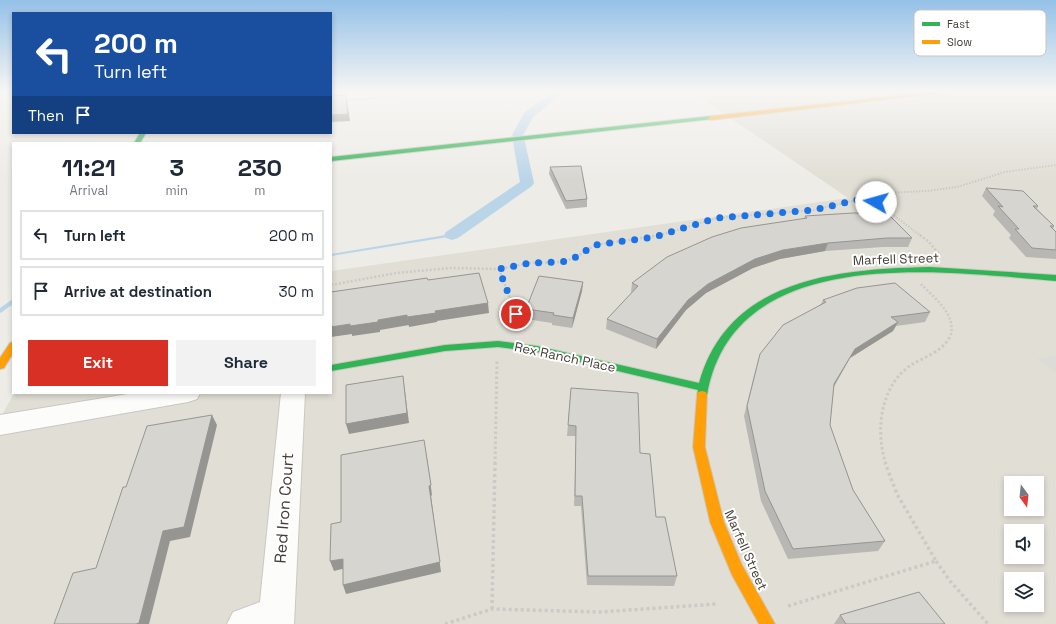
<!DOCTYPE html>
<html lang="en">
<head>
<meta charset="utf-8">
<style>
	body { margin:0; font-family:"Space Grotesk",sans-serif; background:#f2f2f3; color:#1f2937; height:100vh; display:flex; flex-direction:column; font-size:15px; white-space:nowrap }
	* { box-sizing:border-box; margin:0 }
	p { font-size:13px; color:#747a83 }
	.icon { flex:none; width:22px; height:22px; fill:none; stroke:currentColor; stroke-width:2; stroke-linecap:round; stroke-linejoin:round }
	.map { position:relative; flex:1; overflow:hidden }
	.drawer { position:absolute; left:12px; top:142px; width:320px; height:252px; display:flex; flex-direction:column; background:#fff; border-radius:0px; box-shadow:0 2px 6px #0003 }
	.drawer>* { flex:none }
	.top-card { position:absolute; left:12px; top:12px; width:320px; height:122px; border-radius:0px; box-shadow:0 2px 6px #0003; background:#1a4fa0; color:#fff; overflow:hidden }
	.needle { width:26px; rotate:165deg }
	.controls { position:absolute; left:1004px; top:476px; display:grid; gap:8px }
	.controls a { display:grid; place-items:center; width:40px; height:40px; border-radius:0px; background:#fff; box-shadow:0 2px 6px #0003; font-size:20px }
	.pin { position:absolute; display:grid; place-items:center; width:34px; height:34px; color:#fff; margin:-17px; border:2px solid #fff; border-radius:50%; box-shadow:0 1px 4px #0007 }
	.me { position:absolute; width:44px; margin:-22px; rotate:277deg; stroke-linejoin:round; filter:drop-shadow(0 0 3px #0008) }
	.turn { display:flex; align-items:center; gap:14px; height:84px; padding:0 16px; font-size:18px }
	.turn .icon { width:52px; height:52px; stroke-width:2.5 }
	.turn b { display:block; font-size:28px; line-height:34px }
	.then { display:flex; align-items:center; height:38px; padding:0 16px; background:#0003; gap:8px; font-size:15px }
	.eta { display:flex; justify-content:space-evenly; align-items:center; height:68px; text-align:center }
	.eta b { font-size:24px; font-weight:700; line-height:28px }
	.action { display:flex; gap:8px; margin-top:auto; padding:8px 16px }
	.action a { flex:1; height:46px; border-radius:0px; background:#d93025; color:#fff; font-size:16px; font-weight:700; line-height:46px; text-align:center }
	.action a+a { background:#f2f2f3; color:#1f2937 }
	ul { padding:0; list-style:none }
	li { display:flex; align-items:center; gap:12px; height:50px; margin:0 8px 6px; padding:0 8px; border:2px solid #e0e1e3; border-radius:0px }
	li div { flex:1 }
	li b { display:block; font-size:15px }
	li em { font-style:normal }
	.map>svg:first-child { display:block }
	.residential { fill:#e1ded5; fill-rule:evenodd }
	.industrial { fill:#dddbd5 }
	.lines { fill:none; stroke-linecap:round; stroke-linejoin:round }
	.stream { fill:#bad5e8; fill-rule:evenodd }
	.canal { fill:#bad5e8; fill-rule:evenodd }
	.street-casing { stroke:#cac8c3; stroke-width:2 }
	.fast-casing { stroke:#ccc9bf; stroke-width:2 }
	.slow-casing { stroke:#ccc9bf; stroke-width:2 }
	.path-far3 { stroke:#cccac6; stroke-width:2; stroke-dasharray:1.5 1.5; stroke-linecap:butt }
	.path-far2 { stroke:#cccac6; stroke-width:2.5; stroke-dasharray:2 2; stroke-linecap:butt }
	.path-far1 { stroke:#cccac6; stroke-width:3; stroke-dasharray:2.5 2.5; stroke-linecap:butt }
	.path { stroke:#cccac6; stroke-width:3.5; stroke-dasharray:3 3; stroke-linecap:butt }
	.street { fill:#fcfcfb; fill-rule:evenodd }
	.fast { fill:#30b455; fill-rule:evenodd }
	.slow { fill:#ff9f0a; fill-rule:evenodd }
	.wall { fill:#b9b7b3 }
	.shaded-wall { fill:#969592 }
	.building { fill:#d7d5d0; stroke:#969592 }
	.route { stroke:#1a73e8; stroke-width:7; stroke-dasharray:0 12.6 }
	.labels { text-anchor:middle; dominant-baseline:central; stroke-width:4; stroke-linejoin:round; paint-order:stroke }
	.street-label { font-size:13px; fill:#423d35; stroke:#fff }
	.near-street-label { font-size:16px; fill:#423d35; stroke:#fff }
	.key { fill:#fff; stroke:#c6c5c2; stroke-width:1 }
	.key-label { font-size:11px; fill:#423d35 }
</style>
</head>
<body>
<div class="map">
<svg width="1056" height="624" viewBox="0 0 1056 624">
	<rect width="100%" height="100%" fill="#edece7"/>
	<!-- residential -->
	<path class="residential" d="M 692,92 L 1056,92 L 1056,624 L 0,624 L 0,419 L 14,393 L 331,393 L 331,271 L 848,198 ZM 1011,483 L 1037,483 L 1037,509 L 1011,509 ZM 1011,531 L 1037,531 L 1037,557 L 1011,557 ZM 1011,579 L 1037,579 L 1037,605 L 1011,605 Z"/>
	<!-- industrial -->
	<path class="industrial" d="M 1056,355 L 1056,373 L 1037,359 Z"/>
	<g class="lines">
		<!-- stream -->
		<g class="stream">
			<path d="M 452,234 L 454,234 L 454,236 L 331,256 L 331,254 Z"/>
			<path d="M 13,299 L 13,304 L 2,312 L 0,313 L 0,308 Z"/>
		</g>
		<!-- canal -->
		<g class="canal">
			<path d="M 552,92 L 564,92 L 533,117 L 522,137 L 514,137 L 512,135 L 524,113 Z"/>
			<path d="M 519,138 L 523,139 L 525,142 L 534,183 L 532,186 L 458,238 L 452,240 L 446,238 L 444,235 L 446,232 L 520,182 L 513,142 L 515,139 Z"/>
		</g>
		<!-- street casing -->
		<g class="street-casing">
			<g id="street">
				<path d="M 356,92 L 402,92 L 397,95 L 331,101 L 331,95 Z"/>
				<path d="M 134,393 L 200,393 L 197,399 L 188,402 L 0,435 L 0,415 Z"/>
				<path d="M 281,393 L 305,393 L 294,624 L 227,624 L 233,612 L 260,602 Z"/>
			</g>
		</g>
		<!-- fast casing -->
		<g class="fast-casing">
			<g id="fast">
				<path d="M 711,116 L 713,117 L 713,119 L 331,161 L 331,157 Z"/>
				<path d="M 140,133 L 146,133 L 140,143 L 134,143 Z"/>
				<path d="M 930,267 L 1056,275 L 1056,281 C 944,272 734,241 707,395 L 706,398 L 702,399 L 698,398 L 697,395 L 698,390 L 537,352 L 498,347 L 445,351 L 331,371 L 331,365 L 445,345 L 498,341 L 537,346 L 699,383 C 728,278 838,269 930,267 Z"/>
			</g>
		</g>
		<!-- slow casing -->
		<g class="slow-casing">
			<g id="slow">
				<path d="M 932,92 L 950,92 L 711,120 L 708,118 L 711,116 Z"/>
				<path d="M 13,342 L 13,353 L 4,368 L 0,369 L 0,358 L 10,343 Z"/>
				<path d="M 702,391 L 706,392 L 707,395 L 705,447 L 724,522 L 742,565 L 775,624 L 759,624 L 732,575 L 710,522 L 693,447 L 697,395 L 698,392 Z"/>
			</g>
		</g>
		<!-- path-far3 -->
		<g class="path-far3">
			<path d="M 876,202 L 879,195 L 884,193 L 927,191 L 957,187 L 1005,172 L 1056,165"/>
			<path d="M 657,236 L 717,218 L 814,210 L 860,199 L 876,202 L 921,236"/>
		</g>
		<!-- path-far2 -->
		<g class="path-far2">
			<path d="M 920,235 L 928,241 L 940,255"/>
			<path d="M 499,269 L 516,314 L 512,330"/>
			<path d="M 921,284 C 934,298 958,315 950,337"/>
			<path d="M 331,285 L 396,273 L 451,268 L 499,269 L 530,263 L 562,262 L 574,258 L 595,245 L 661,235"/>
		</g>
		<!-- path-far1 -->
		<g class="path-far1">
			<path d="M 495,464 L 497,361"/>
			<path d="M 886,464 C 875,431 880,386 911,365 C 924,357 944,351 950,336"/>
		</g>
		<!-- path -->
		<g class="path">
			<path d="M 936,561 L 950,581 L 988,624"/>
			<path d="M 788,606 L 936,561 L 897,494 L 885,463"/>
			<path d="M 492,609 L 495,463"/>
			<path d="M 445,624 L 492,609 L 600,612 L 717,604"/>
		</g>
		<!-- street -->
		<use href="#street" class="street"/>
		<!-- fast -->
		<use href="#fast" class="fast"/>
		<!-- slow -->
		<use href="#slow" class="slow"/>
	</g>
	<!-- wall -->
	<g class="wall">
		<path d="M 550,167 L 587,199 L 587,207 L 566,209 L 549,174 Z"/>
		<path d="M 986,188 L 1038,206 L 1037,209 L 1054,226 L 1053,229 L 1056,232 L 1056,259 L 1026,257 L 1009,238 L 1011,235 L 993,215 L 995,211 L 982,196 Z"/>
		<path d="M 805,216 L 912,238 L 908,247 L 883,247 L 825,251 L 780,259 L 753,268 L 706,293 L 686,310 L 656,349 L 606,329 L 607,319 L 632,293 L 631,292 L 632,283 L 804,219 Z"/>
		<path d="M 583,282 L 582,291 L 572,328 L 552,325 L 552,323 L 526,319 L 526,309 Z"/>
		<path d="M 823,300 L 930,312 L 925,322 L 896,326 L 893,331 L 850,358 L 834,387 L 830,425 L 853,490 L 885,541 L 878,551 L 788,559 L 761,501 L 744,416 L 757,364 L 760,354 L 821,304 Z"/>
		<path d="M 571,388 L 640,453 L 656,517 L 677,576 L 674,586 L 587,585 L 581,506 L 574,506 L 576,436 L 567,436 Z"/>
		<path d="M 840,615 L 945,624 L 834,624 Z"/>
	</g>
	<!-- shaded-wall -->
	<g class="shaded-wall">
		<path d="M 331,92 L 340,92 L 331,93 Z"/>
		<path d="M 346,95 L 350,121 L 331,122 L 331,115 Z"/>
		<path d="M 828,243 L 825,251 L 780,259 L 753,268 L 706,293 L 686,310 L 656,349 L 657,339 L 688,300 L 708,284 L 755,259 L 783,250 Z"/>
		<path d="M 583,282 L 582,291 L 572,328 L 573,318 Z"/>
		<path d="M 488,303 L 489,313 L 437,321 L 437,322 L 409,327 L 407,317 L 435,311 Z"/>
		<path d="M 407,315 L 409,325 L 380,330 L 380,332 L 352,336 L 352,334 L 331,337 L 331,327 L 378,320 Z"/>
		<path d="M 898,322 L 893,331 L 850,358 L 829,394 L 834,384 L 855,349 Z"/>
		<path d="M 403,376 L 409,423 L 349,434 L 346,424 Z"/>
		<path d="M 212,415 L 217,425 L 190,537 L 170,541 L 149,624 L 136,624 L 163,531 Z"/>
		<path d="M 426,450 L 432,495 L 431,496 L 441,572 L 346,594 L 343,585 L 429,486 Z"/>
		<path d="M 343,559 L 346,568 L 334,571 L 330,561 Z"/>
	</g>
	<!-- building -->
	<g class="building">
		<path d="M 346,95 L 348,114 L 331,115 L 331,96 Z"/>
		<path d="M 581,166 L 587,199 L 566,201 L 550,167 Z"/>
		<path d="M 986,188 L 1023,191 L 1038,206 L 1033,206 L 1054,226 L 1050,226 L 1056,232 L 1056,250 L 1032,248 L 1015,229 L 1019,229 L 998,206 L 1003,207 Z"/>
		<path d="M 853,213 L 887,213 L 912,238 L 887,238 L 828,243 L 783,250 L 755,259 L 708,284 L 688,300 L 657,339 L 607,319 L 638,286 L 632,283 L 667,257 L 712,237 L 741,228 L 807,218 L 805,216 Z"/>
		<path d="M 479,273 L 488,303 L 435,311 L 436,313 L 407,317 L 407,315 L 378,320 L 378,322 L 350,326 L 350,324 L 331,327 L 331,292 L 427,278 L 428,280 Z"/>
		<path d="M 539,276 L 583,282 L 573,318 L 553,315 L 554,313 L 526,309 Z"/>
		<path d="M 895,283 L 930,312 L 891,317 L 898,322 L 855,349 L 834,384 L 830,425 L 853,490 L 885,541 L 793,549 L 765,491 L 747,406 L 760,354 L 783,325 L 826,302 L 823,300 L 857,288 Z"/>
		<path d="M 403,376 L 407,413 L 346,424 L 346,385 Z"/>
		<path d="M 571,388 L 638,393 L 640,453 L 650,454 L 656,517 L 665,517 L 677,576 L 588,576 L 582,496 L 575,496 L 576,426 L 568,425 Z"/>
		<path d="M 212,415 L 184,527 L 163,531 L 139,623 L 136,624 L 54,624 L 73,573 L 96,568 L 123,487 L 126,487 L 147,426 Z"/>
		<path d="M 424,440 L 431,485 L 429,486 L 440,562 L 343,585 L 343,559 L 330,561 L 331,524 L 341,522 L 341,455 Z"/>
		<path d="M 919,592 L 945,624 L 846,624 L 840,615 Z"/>
	</g>
	<!-- sky -->
	<linearGradient id="sky" x2="0" y2="1"><stop stop-color="#95c1e8"/><stop offset="0.51" stop-color="#f7f6f4"/><stop offset="1" stop-color="#f7f6f4" stop-opacity="0"/></linearGradient>
	<rect width="1056" height="180" fill="url(#sky)"/>
	<g class="lines">
		<!-- route -->
		<path class="route" d="M 516,314 L 499,269 L 530,263 L 562,262 L 574,258 L 595,245 L 654,237 L 717,218 L 814,210 L 856,200 L 865,199 L 876,202"/>
	</g>
	<g class="labels">
		<!-- street labels -->
		<g class="street-label">
			<text transform="translate(896 259) rotate(-2)">Marfell Street</text>
			<text transform="translate(565 357) rotate(12)">Rex Ranch Place</text>
			<text transform="translate(746 550) rotate(66)">Marfell Street</text>
		</g>
		<!-- near-street labels -->
		<g class="near-street-label">
			<text transform="translate(284 508) rotate(-86)">Red Iron Court</text>
		</g>
	</g>
	<!-- legend -->
	<rect x="914" y="10" width="132" height="46" rx="6" class="key"/>
	<rect x="922" y="22" width="18" height="4" fill="#30b455"/>
	<rect x="922" y="40" width="18" height="4" fill="#ff9f0a"/>
	<g class="key-label">
		<text x="947" y="28">Fast</text>
		<text x="947" y="46">Slow</text>
	</g>
</svg>
<div class="controls">
<a><svg class="needle" viewBox="-14 -14 28 28"><path d="M0-13l5 13h-10z" fill="#e53935"/><path d="M0 13l5-13h-10z" fill="#747a83"/></svg></a>
<a><svg class="icon" aria-label="sound" viewBox="0 0 24 24"><path d="M4 9h4l5-4v14l-5-4H4zM17 9q2 3 0 6"/></svg></a>
<a><svg class="icon" aria-label="layers" viewBox="0 0 24 24"><path d="M12 4l9 5-9 5-9-5zM3 14l9 5 9-5"/></svg></a>
</div>
<div class="pin" style="left:516px;top:314px;background:#d93025"><svg class="icon" aria-label="arrive" viewBox="0 0 24 24"><path d="M6 21V4h12l-3 4 3 4H6"/></svg></div>
<svg class="me" style="left:876px;top:202px" viewBox="-20 -20 40 40"><circle r="19" fill="#fff"/><path d="M0-13L10 11 0 6-10 11z" fill="#1a73e8"/></svg>
<div class="top-card">
<div class="turn"><svg class="icon" aria-label="left" viewBox="0 0 24 24"><path d="M17 20v-9H6M10 6l-5 5 5 5"/></svg><div><b>200 m</b>Turn left</div></div>
<div class="then">Then<svg class="icon" aria-label="arrive" viewBox="0 0 24 24"><path d="M6 21V4h12l-3 4 3 4H6"/></svg></div>
</div>
<section class="drawer">
<div class="eta">
<div><b>11:21</b><p>Arrival</p></div>
<div><b>3</b><p>min</p></div>
<div><b>230</b><p>m</p></div>
</div>
<ul>
<li><svg class="icon" aria-label="left" viewBox="0 0 24 24"><path d="M17 20v-9H6M10 6l-5 5 5 5"/></svg><div><b>Turn left</b></div><em>200 m</em></li>
<li><svg class="icon" aria-label="arrive" viewBox="0 0 24 24"><path d="M6 21V4h12l-3 4 3 4H6"/></svg><div><b>Arrive at destination</b></div><em>30 m</em></li>
</ul>
<div class="action"><a>Exit</a><a>Share</a></div>
</section>
</div>
</body>
</html>
